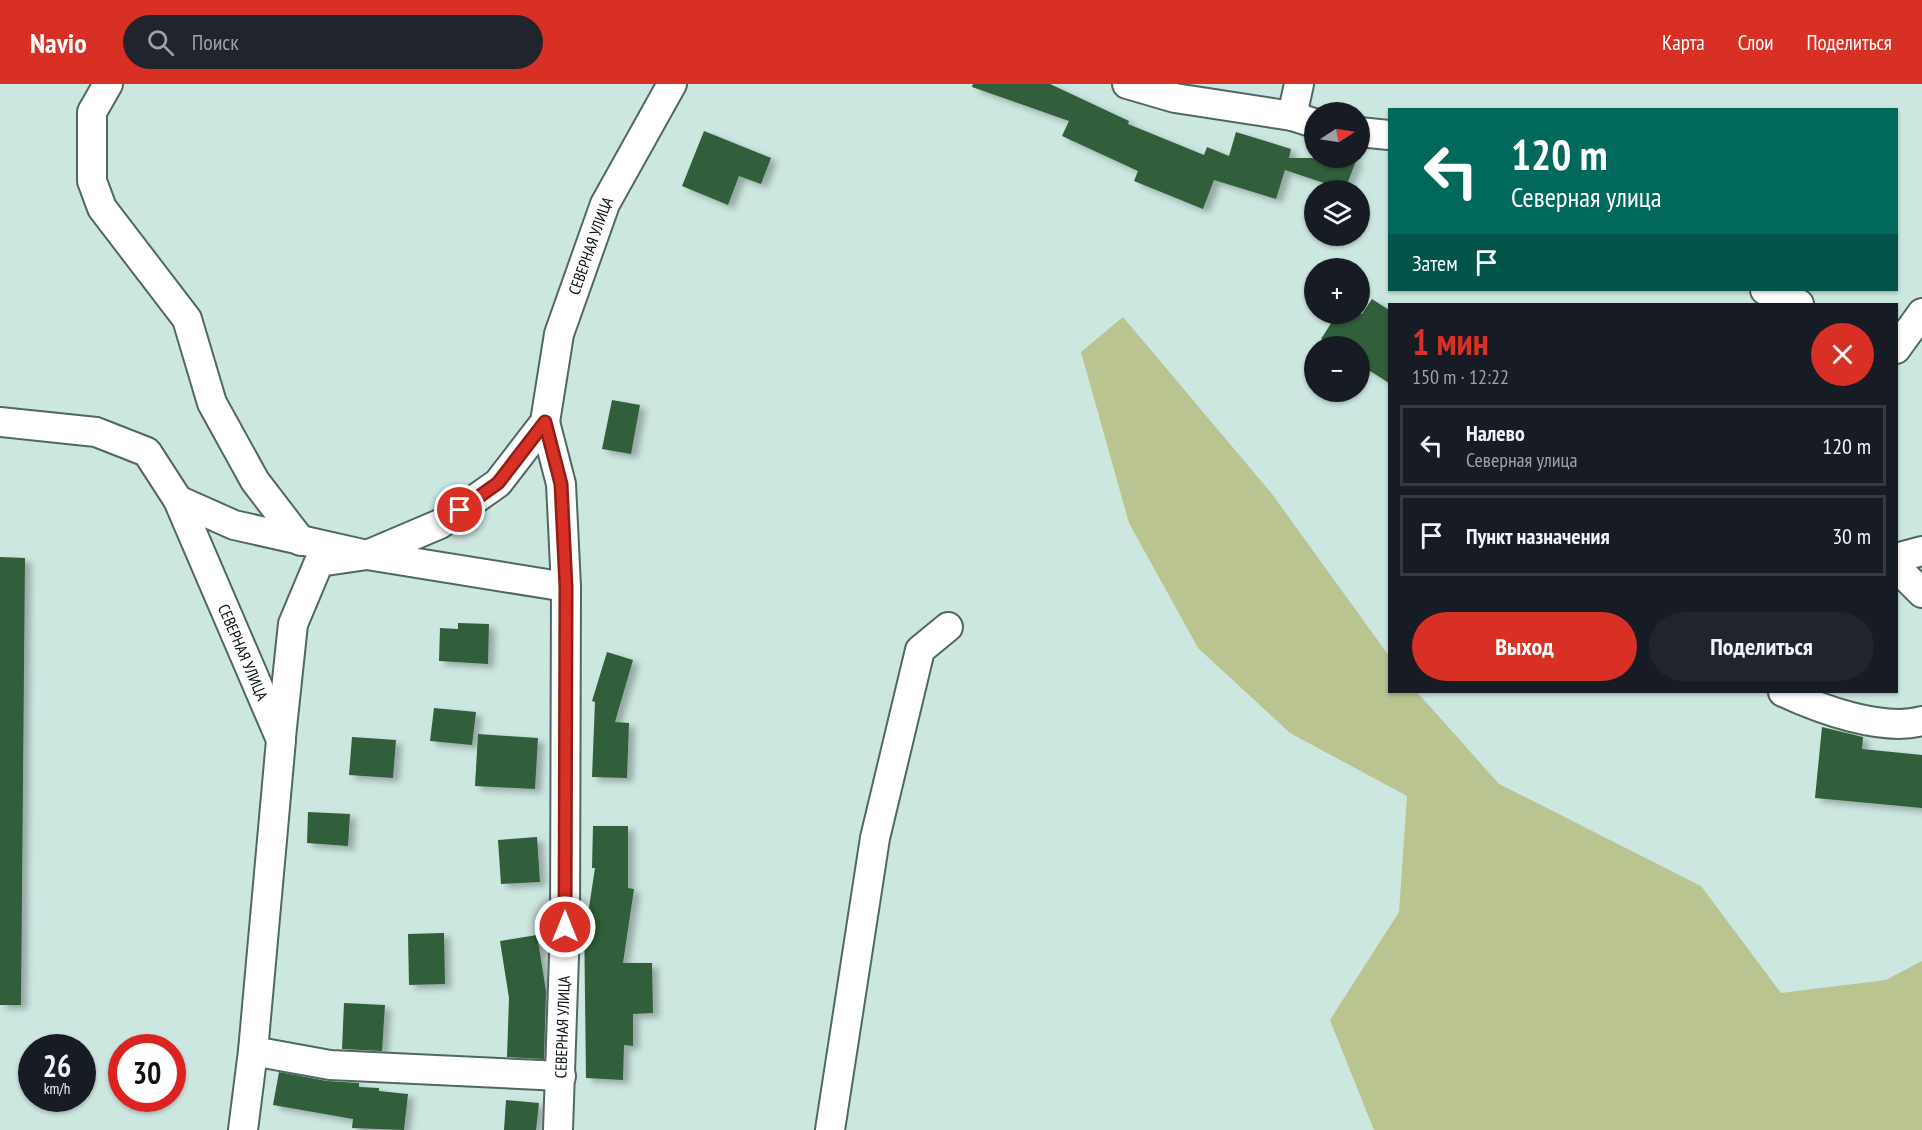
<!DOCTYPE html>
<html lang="ru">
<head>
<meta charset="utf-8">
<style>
	body { margin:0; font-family:"PT Sans Narrow",sans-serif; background:#20242c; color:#f1f3f6; height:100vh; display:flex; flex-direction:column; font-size:22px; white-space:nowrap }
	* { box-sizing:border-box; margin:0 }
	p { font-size:20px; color:#9ea1a6 }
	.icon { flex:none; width:33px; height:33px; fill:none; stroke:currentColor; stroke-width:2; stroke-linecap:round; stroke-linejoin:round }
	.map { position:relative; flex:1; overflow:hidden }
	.details { position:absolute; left:1388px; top:219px; width:510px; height:390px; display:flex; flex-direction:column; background:#171b24; border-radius:0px; box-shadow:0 2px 4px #0004 }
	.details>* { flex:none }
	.banner { position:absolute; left:1388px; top:24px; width:510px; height:183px; border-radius:0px; box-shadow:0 2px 4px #0004; background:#00695c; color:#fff; overflow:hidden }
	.needle { width:39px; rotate:78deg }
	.fabs { position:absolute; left:1304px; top:18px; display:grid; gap:12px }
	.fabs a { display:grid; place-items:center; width:66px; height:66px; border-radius:50%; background:#171b24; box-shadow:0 2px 4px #0004; font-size:30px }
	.speed { position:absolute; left:18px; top:950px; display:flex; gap:12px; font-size:30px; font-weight:700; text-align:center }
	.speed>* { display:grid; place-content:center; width:78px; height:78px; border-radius:50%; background:#171b24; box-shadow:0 2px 4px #0004; line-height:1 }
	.speed small { font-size:15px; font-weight:400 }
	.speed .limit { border:9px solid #d22; background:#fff; color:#111 }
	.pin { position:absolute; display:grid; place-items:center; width:51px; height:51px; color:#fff; margin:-26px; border:3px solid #fff; border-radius:50%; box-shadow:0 2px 6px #0007 }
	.me { position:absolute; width:66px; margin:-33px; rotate:0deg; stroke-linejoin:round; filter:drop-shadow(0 0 4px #0008) }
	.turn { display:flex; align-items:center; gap:21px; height:126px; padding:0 24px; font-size:27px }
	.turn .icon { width:78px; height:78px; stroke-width:2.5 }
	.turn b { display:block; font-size:42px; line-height:51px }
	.then { display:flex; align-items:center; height:57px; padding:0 24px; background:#0003; gap:12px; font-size:22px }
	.round { display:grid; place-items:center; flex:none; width:63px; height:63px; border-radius:32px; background:#20242c }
	.overview { display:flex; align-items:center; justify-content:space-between; height:102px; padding:0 24px }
	h1 { font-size:36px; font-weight:800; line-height:45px; color:#d93025 }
	.button { display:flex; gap:12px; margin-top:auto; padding:12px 24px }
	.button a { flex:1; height:69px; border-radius:36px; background:#d93025; color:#fff; font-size:24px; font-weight:800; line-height:69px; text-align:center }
	.button a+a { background:#20242c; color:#f1f3f6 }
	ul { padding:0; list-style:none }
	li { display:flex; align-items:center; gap:18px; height:81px; margin:0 12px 9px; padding:0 12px; border:3px solid #363941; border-radius:0px }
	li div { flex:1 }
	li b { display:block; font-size:22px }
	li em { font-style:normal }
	header { display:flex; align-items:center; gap:36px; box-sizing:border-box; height:84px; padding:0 30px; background:#d93025; color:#fff }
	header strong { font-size:28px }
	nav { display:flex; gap:33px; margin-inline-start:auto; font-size:21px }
	.search { width:420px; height:54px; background:#20242c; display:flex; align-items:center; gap:15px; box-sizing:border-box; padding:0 21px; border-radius:33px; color:#9ea1a6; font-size:22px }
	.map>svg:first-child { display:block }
	.green { fill:#bac490 }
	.building { fill:#315f3b; filter:url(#shadow) }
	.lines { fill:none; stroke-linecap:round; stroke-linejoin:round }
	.minor-casing { stroke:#516762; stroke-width:32 }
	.minor { stroke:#fff; stroke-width:28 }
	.route-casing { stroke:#8d1f18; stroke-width:15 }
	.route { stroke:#d93025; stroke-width:10 }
	.labels { text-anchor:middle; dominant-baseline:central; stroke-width:6; stroke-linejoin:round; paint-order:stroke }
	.street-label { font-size:16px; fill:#070f0e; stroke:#fff }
</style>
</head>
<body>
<header>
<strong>Navio</strong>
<div class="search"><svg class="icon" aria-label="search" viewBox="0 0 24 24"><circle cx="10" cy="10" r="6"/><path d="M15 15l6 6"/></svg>Поиск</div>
<nav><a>Карта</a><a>Слои</a><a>Поделиться</a></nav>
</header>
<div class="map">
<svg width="1922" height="1046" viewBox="0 0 1922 1046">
	<defs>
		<filter id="shadow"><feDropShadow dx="6" dy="4" stdDeviation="3" flood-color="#0004"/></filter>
	</defs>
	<rect width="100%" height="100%" fill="#cce6e0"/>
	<!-- green -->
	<path class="green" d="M 1123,233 L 1272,410 L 1389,572 L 1389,608 L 1417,608 L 1499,700 L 1701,802 L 1781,909 L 1886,896 L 1922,877 L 1922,1046 L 1374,1046 L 1330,936 L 1399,828 L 1407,712 L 1290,649 L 1198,564 L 1129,439 L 1081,268 Z"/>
	<!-- building -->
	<g class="building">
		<path d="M 973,0 L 1050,0 L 1129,37 L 1128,40 L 1204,71 L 1207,63 L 1229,72 L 1236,48 L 1291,65 L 1289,74 L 1357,74 L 1345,106 L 1285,86 L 1276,115 L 1214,96 L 1203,125 L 1134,97 L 1138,87 L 1062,52 L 1069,37 L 972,3 Z"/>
		<path d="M 704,47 L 771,74 L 761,100 L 739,92 L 728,121 L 682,102 Z"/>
		<path d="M 1372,215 L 1389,226 L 1389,299 L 1359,280 L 1359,262 L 1333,262 L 1321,255 L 1337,230 L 1362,230 Z"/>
		<path d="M 612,316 L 640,321 L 631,370 L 602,365 Z"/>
		<path d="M 0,473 L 25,474 L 21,921 L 0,921 Z"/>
		<path d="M 458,539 L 489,540 L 488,580 L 439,577 L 440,544 L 458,545 Z"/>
		<path d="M 607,568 L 633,576 L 615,638 L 629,639 L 627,694 L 592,693 L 595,618 L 592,617 Z"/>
		<path d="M 434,624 L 476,628 L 472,661 L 430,657 Z"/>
		<path d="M 1822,643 L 1863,653 L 1862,665 L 1922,671 L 1922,724 L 1815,714 Z"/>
		<path d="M 478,650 L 538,654 L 535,705 L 475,702 Z"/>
		<path d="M 352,653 L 396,656 L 393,694 L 349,691 Z"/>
		<path d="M 308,728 L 350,730 L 348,762 L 307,759 Z"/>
		<path d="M 593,742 L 628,742 L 628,804 L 634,805 L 623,879 L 652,879 L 653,929 L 633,930 L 633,962 L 624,961 L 623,996 L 586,994 L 584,829 L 588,830 L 595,784 L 592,784 Z"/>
		<path d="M 537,753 L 540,798 L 501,800 L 498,756 Z"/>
		<path d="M 444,849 L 445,900 L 409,901 L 408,850 Z"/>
		<path d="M 537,851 L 546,907 L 544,975 L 507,973 L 509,914 L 500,857 Z"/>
		<path d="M 344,919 L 385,921 L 382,967 L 342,965 Z"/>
		<path d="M 279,988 L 327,997 L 359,999 L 359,1003 L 379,1004 L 379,1007 L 408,1010 L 404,1046 L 352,1044 L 353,1035 L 273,1021 Z"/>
		<path d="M 506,1016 L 539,1019 L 536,1046 L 504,1046 Z"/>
	</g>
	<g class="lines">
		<!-- minor casing -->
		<g class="minor-casing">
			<g id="minor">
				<path d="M 108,0 L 92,28 L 92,97 L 102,124 L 187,235 L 212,319 L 255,397 L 301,457"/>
				<path d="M 1127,0 L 1175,14 L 1292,32 L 1314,39"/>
				<path d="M 1292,32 L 1299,0"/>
				<path d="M 1359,48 L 1389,51"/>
				<path d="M 1765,206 L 1799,220"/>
				<path d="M 1896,265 L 1922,229"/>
				<path id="s1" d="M 0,338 L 96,348 L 147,368 L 178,416 L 281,656 L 253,967 L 243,1046"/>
				<path d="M 545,338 L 561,400 L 566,503 L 565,843 L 558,1046"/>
				<path id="s2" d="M 178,416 L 234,441 L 367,471 L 440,440 L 498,399 L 545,338 L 559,250 L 605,120 L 672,0"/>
				<path d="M 1896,474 L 1922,467"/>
				<path d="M 1896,483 L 1922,509"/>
				<path d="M 1783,608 C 1819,625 1883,648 1922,637"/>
				<path d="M 281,653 L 293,540 L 319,478 L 367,471 L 566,503"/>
				<path d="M 253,967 L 330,981 L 561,992"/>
				<path d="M 830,1046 L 875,754 L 920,566 L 948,543"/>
			</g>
		</g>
		<!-- minor -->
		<use href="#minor" class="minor"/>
	</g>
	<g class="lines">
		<!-- route casing -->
		<g class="route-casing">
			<path id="route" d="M 460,426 L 498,399 L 545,338 L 561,400 L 566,503 L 565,843"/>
		</g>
		<!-- route -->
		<use href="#route" class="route"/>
	</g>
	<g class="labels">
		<!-- street labels -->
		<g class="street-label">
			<text stroke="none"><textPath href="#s2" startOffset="608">СЕВЕРНАЯ УЛИЦА</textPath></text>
			<text stroke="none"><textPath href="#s1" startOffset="374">СЕВЕРНАЯ УЛИЦА</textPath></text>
			<text transform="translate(562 943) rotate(-88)">СЕВЕРНАЯ УЛИЦА</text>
		</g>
	</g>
</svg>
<div class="fabs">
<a><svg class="needle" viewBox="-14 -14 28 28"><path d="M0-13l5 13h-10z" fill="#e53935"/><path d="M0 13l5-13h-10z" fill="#9ea1a6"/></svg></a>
<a><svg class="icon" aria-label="layers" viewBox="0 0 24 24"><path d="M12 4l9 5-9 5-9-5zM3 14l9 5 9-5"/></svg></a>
<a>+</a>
<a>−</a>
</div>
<div class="speed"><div>26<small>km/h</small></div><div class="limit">30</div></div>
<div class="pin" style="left:460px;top:426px;background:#d93025"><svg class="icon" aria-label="arrive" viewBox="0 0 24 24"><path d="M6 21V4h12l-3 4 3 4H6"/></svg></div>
<svg class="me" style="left:565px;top:843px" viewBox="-20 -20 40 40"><circle r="17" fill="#d93025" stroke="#fff" stroke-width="3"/><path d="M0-11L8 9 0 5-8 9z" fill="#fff"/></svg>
<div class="banner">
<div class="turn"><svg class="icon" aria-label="left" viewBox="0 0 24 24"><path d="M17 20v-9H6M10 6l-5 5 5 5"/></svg><div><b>120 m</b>Северная улица</div></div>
<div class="then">Затем<svg class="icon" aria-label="arrive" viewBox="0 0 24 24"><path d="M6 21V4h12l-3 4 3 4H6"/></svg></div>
</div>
<section class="details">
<div class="overview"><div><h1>1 мин</h1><p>150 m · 12:22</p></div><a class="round" style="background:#d93025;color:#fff"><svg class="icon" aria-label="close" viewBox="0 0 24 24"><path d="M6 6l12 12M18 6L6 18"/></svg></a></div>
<ul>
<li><svg class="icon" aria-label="left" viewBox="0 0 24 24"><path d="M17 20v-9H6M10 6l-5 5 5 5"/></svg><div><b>Налево</b><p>Северная улица</p></div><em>120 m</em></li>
<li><svg class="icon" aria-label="arrive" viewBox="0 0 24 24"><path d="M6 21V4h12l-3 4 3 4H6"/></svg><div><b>Пункт назначения</b></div><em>30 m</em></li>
</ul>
<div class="button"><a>Выход</a><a>Поделиться</a></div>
</section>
</div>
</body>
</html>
